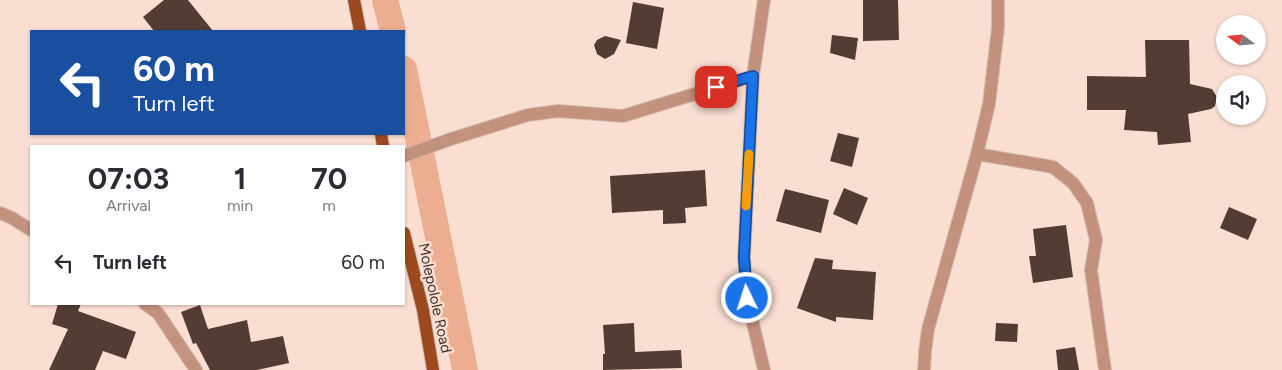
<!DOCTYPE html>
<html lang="en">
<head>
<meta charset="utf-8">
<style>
	body { margin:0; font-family:Figtree,sans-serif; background:#f2f2f3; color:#2b2b33; height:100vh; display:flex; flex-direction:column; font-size:19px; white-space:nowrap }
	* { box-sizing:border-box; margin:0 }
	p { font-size:16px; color:#7c7c81 }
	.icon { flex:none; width:28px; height:28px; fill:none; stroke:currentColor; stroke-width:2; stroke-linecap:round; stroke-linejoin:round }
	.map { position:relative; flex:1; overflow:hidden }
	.panel { position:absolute; left:30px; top:145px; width:375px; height:160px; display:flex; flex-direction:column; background:#fff; border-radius:0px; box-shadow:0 1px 4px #0004 }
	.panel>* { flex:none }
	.guide { position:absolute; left:30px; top:30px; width:375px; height:105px; border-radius:0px; box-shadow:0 1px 4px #0004; background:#1a4fa0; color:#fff; overflow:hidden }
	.needle { width:32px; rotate:286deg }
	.fabs { position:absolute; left:1216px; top:15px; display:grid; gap:10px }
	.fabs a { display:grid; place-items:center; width:50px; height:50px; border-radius:50%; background:#fff; box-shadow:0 1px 4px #0004; font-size:25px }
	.pin { position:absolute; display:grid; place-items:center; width:42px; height:42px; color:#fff; margin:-21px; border-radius:10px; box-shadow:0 2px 8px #0006 }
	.me { position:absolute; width:55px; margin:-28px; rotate:356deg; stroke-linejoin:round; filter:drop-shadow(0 0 4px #0008) }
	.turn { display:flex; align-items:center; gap:18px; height:105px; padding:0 20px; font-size:22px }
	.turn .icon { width:65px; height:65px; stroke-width:2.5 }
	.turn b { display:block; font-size:35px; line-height:42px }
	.eta { display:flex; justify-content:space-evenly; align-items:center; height:85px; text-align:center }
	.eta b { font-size:30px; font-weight:700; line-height:35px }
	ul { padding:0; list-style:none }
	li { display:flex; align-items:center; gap:15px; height:65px; padding:0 20px }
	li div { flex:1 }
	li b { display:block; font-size:19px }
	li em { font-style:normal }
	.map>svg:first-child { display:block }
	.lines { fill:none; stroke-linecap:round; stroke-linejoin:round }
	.canal { stroke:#edad90; stroke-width:26 }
	.building { fill:#523c33 }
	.minor-casing { stroke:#d5bcb2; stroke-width:14 }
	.major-casing { stroke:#d5bcb2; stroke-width:14 }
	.minor { stroke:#c2927d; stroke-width:12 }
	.major { stroke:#9c491f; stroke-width:12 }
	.route-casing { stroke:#114b97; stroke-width:12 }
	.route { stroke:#1a73e8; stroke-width:9 }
	.slow { stroke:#f59e0b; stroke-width:9 }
	.labels { text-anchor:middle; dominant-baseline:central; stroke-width:5; stroke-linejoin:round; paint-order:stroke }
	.street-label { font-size:15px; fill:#403530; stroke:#faded2 }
</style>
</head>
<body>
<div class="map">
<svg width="1282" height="370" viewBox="0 0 1282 370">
	<rect width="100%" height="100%" fill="#faded2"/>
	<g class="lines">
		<!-- canal -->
		<g class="canal">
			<path d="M 385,0 L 393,31"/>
			<path d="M 404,69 L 465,370"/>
		</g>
	</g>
	<!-- building -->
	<g class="building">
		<path d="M 164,0 L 188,0 L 213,31 L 154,31 L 143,17 Z"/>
		<path d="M 863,0 L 898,0 L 899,40 L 863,41 Z"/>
		<path d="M 633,2 L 664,8 L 657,49 L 626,43 Z"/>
		<path d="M 832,35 L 858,38 L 855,60 L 830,53 Z"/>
		<path d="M 605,36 L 621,40 L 614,54 L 605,59 L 597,54 L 594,45 L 597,40 Z"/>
		<path d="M 1145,40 L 1189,40 L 1190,84 L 1212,89 L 1217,97 L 1215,106 L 1211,109 L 1188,114 L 1191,142 L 1158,145 L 1157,132 L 1124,130 L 1126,110 L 1087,110 L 1087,76 L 1146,77 Z"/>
		<path d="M 838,133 L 859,138 L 852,167 L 830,161 Z"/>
		<path d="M 705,170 L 707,206 L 685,208 L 686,223 L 663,224 L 663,210 L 612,213 L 610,176 Z"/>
		<path d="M 844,188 L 868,198 L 857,225 L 833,214 Z"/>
		<path d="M 785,189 L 829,200 L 821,233 L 776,221 Z"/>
		<path d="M 1229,207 L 1257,219 L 1248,240 L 1220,228 Z"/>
		<path d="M 1066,225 L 1073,277 L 1033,283 L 1029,256 L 1036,256 L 1033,229 Z"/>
		<path d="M 815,258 L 833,260 L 832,269 L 876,272 L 873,320 L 836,317 L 836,322 L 797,308 Z"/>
		<path d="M 58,304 L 81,304 L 78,311 L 136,332 L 126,359 L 103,351 L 95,370 L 49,370 L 68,329 L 52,324 Z"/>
		<path d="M 200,305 L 208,329 L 247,320 L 251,342 L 283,336 L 289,363 L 257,370 L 210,370 L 196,343 L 193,344 L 181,312 Z"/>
		<path d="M 634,323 L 635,352 L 681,350 L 682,368 L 603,370 L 603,354 L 605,354 L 603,325 Z"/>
		<path d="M 996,323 L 1018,324 L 1017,342 L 995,341 Z"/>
		<path d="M 1075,347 L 1079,370 L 1058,370 L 1056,350 Z"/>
	</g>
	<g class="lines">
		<!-- minor casing -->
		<g class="minor-casing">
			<g id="minor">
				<path d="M 764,0 L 753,76 L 744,257 L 747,298 L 764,370"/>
				<path d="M 977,154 L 1053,167 L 1073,183 L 1087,203 L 1096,240 L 1091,270 L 1105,370"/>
				<path d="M 404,156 L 451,139 L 528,115 L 558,111 L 623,116 L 753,76"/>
				<path d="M 0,213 L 12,218 L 31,230"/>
				<path d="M 145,304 L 158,313 L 196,370"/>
				<path d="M 924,370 L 925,352 L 928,329 L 977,154 L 989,104 L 998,28 L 998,0"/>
			</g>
		</g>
		<!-- major casing -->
		<g class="major-casing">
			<g id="major">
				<path d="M 354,0 L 360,31"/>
				<path d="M 381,134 L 383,146"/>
				<path d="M 404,233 L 423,310 L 433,370"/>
			</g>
		</g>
		<!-- minor -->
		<use href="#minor" class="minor"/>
		<!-- major -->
		<use href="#major" class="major"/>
	</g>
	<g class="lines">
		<!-- route casing -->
		<g class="route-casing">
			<path id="route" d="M 716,87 L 753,76 L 744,257 L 747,298"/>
		</g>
		<!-- route -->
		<use href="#route" class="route"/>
		<!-- slow -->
		<path class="slow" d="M 746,206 L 749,154"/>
	</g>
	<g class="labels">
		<!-- street labels -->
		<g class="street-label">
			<text transform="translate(435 298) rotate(78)">Molepolole Road</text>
		</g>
	</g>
</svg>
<div class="fabs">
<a><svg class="needle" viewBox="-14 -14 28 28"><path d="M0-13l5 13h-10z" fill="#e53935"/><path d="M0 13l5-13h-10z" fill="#7c7c81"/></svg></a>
<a><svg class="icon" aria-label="sound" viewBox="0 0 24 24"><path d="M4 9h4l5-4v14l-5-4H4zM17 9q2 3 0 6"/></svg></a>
</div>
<div class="pin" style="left:716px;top:87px;background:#d93025"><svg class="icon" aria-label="arrive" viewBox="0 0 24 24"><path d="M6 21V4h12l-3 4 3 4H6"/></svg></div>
<svg class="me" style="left:747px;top:298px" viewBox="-20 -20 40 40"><circle r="17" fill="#1a73e8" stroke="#fff" stroke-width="3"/><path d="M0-11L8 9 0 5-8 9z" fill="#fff"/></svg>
<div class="guide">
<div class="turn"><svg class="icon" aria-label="left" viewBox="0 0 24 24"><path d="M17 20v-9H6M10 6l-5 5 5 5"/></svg><div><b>60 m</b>Turn left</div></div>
</div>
<section class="panel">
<div class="eta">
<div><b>07:03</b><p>Arrival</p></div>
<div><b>1</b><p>min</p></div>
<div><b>70</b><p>m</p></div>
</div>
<ul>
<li><svg class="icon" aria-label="left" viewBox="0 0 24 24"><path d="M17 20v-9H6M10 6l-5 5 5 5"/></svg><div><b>Turn left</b></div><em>60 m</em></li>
</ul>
</section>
</div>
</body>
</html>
